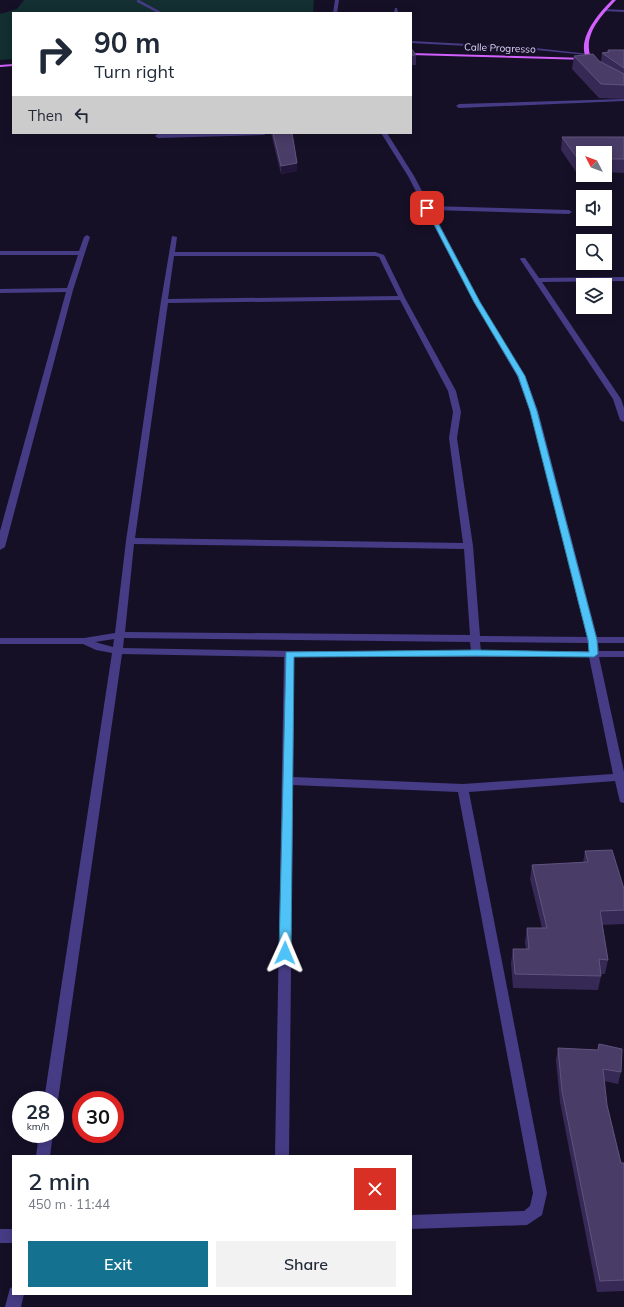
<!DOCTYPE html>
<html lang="en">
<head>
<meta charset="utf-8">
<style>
	body { margin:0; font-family:Mulish,sans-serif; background:#f2f2f3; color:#1f2937; height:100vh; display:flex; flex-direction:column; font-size:15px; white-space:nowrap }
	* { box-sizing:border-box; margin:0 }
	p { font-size:13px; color:#747a83 }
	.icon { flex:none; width:22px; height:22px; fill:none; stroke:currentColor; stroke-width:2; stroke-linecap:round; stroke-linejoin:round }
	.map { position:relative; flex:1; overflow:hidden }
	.panel { position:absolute; left:12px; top:1155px; width:400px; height:140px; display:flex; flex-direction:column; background:#fff; border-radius:0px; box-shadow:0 2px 10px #0003 }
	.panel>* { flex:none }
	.banner { position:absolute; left:12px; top:12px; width:400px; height:122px; border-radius:0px; box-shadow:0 2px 10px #0003; background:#fff; color:#1f2937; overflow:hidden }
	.needle { width:26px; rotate:312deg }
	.controls { position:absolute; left:576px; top:146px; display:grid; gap:8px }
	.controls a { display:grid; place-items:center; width:36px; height:36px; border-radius:0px; background:#fff; box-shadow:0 2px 10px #0003; font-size:20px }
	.speed { position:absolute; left:12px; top:1091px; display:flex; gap:8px; font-size:20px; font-weight:700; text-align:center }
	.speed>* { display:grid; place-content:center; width:52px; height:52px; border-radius:50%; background:#fff; box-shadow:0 2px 10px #0003; line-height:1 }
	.speed small { font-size:10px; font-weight:400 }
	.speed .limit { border:6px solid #d22; background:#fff; color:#111 }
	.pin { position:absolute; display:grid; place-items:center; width:34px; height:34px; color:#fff; margin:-17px; border-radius:8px; box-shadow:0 2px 6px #0006 }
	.me { position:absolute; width:44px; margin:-22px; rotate:1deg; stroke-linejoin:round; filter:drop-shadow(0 0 3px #0008) }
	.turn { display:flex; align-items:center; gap:14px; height:84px; padding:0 16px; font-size:18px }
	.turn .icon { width:52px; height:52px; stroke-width:2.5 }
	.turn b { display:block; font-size:28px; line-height:34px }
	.then { display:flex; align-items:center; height:38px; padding:0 16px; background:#0003; gap:8px; font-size:15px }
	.round { display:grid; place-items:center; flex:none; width:42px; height:42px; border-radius:0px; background:#f2f2f3 }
	.overview { display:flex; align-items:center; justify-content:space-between; height:68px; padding:0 16px }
	h1 { font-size:24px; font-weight:600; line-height:30px }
	.cta { display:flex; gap:8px; margin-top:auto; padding:8px 16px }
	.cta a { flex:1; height:46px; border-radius:0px; background:#14718f; color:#fff; font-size:16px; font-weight:600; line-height:46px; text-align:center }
	.cta a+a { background:#f2f2f3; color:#1f2937 }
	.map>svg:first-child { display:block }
	.green { fill:#132f31 }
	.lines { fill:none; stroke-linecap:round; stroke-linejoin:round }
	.minor { fill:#463c85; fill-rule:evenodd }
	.major { fill:#d260fc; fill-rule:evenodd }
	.wall { fill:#372955 }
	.shaded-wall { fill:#22173b }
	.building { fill:#493c67; stroke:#60547f }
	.route { fill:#4fc3f7; stroke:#337fa1 }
	.labels { text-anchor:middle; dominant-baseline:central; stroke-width:4; stroke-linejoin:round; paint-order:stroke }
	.far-street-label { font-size:10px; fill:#dfd7fe; stroke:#161027 }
</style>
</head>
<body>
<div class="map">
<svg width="624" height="1307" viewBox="0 0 624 1307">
	<rect width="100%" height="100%" fill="#161027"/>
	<!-- green -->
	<path class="green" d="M 24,0 L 314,0 L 313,13 L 13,13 L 13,59 L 0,60 L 0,14 L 17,9 Z"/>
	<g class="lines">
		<!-- minor -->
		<g class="minor">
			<path d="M 137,0 L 139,0 L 163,13 L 158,13 L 137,2 Z"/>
			<path d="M 335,0 L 339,0 L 337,13 L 333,13 Z"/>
			<path d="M 395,8 L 397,8 L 398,13 L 394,13 Z"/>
			<path d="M 604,9 L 624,10 L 624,12 L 603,11 Z"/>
			<path d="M 411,41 L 526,47 L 589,54 L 587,55 L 526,49 L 411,43 Z"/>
			<path d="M 624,99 L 624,101 L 459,108 L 456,106 L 459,104 Z"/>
			<path d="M 208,133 L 267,133 L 264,135 L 158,138 L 155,136 L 158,134 Z"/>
			<path d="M 381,133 L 387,133 L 414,176 L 430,206 L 569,210 L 572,212 L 569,214 L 432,210 L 480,302 L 525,376 L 538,411 L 597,637 L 624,637 L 624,643 L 598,643 L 599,651 L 624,651 L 624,657 L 599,657 L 624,772 L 624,803 L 620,802 L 615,781 L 469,792 L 547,1193 L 542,1215 L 527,1225 L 411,1229 L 411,1215 L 524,1211 L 530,1206 L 533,1193 L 458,792 L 293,785 L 289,1156 L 275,1156 L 284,657 L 122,654 L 58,1100 L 55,1105 L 55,1100 L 44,1100 L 112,653 L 96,650 L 83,644 L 0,644 L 0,638 L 84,638 L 115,633 L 126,541 L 161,301 L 172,236 L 177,237 L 175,252 L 375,252 L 384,255 L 405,298 L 456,391 L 461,412 L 457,438 L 473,546 L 480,636 L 587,637 L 530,411 L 517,376 L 474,302 L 408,176 ZM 174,256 L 375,256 L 379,257 L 398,296 L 168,299 ZM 400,300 L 448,391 L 453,412 L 449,438 L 463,543 L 135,538 L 168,303 ZM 134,544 L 464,549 L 470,635 L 125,632 ZM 124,638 L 470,642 L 471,651 L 289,651 L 123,648 ZM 114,639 L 113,647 L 95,642 ZM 480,642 L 588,643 L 589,651 L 481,651 ZM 294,657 L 589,657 L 613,774 L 463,784 L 293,777 Z"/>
			<path d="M 87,235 L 90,237 L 73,290 L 5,547 L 0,550 L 0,531 L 66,292 L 0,293 L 0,289 L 67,288 L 78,255 L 0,255 L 0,251 L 79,251 L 84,237 Z"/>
			<path d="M 521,258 L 525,258 L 539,278 L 624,277 L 624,281 L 542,282 L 621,399 L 624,408 L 624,422 L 620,420 L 613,399 L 520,259 Z"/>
			<path d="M 39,1134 L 53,1134 L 50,1156 L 36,1156 Z"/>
			<rect x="0" y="1229" width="13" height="14"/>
			<path d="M 13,1287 L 13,1294 L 24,1294 L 21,1307 L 5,1307 L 10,1288 Z"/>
		</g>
		<!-- major -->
		<g class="major">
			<path d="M 612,0 L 616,0 C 604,13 587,30 589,49 C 589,55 593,59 594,64 L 590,64 L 588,60 L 411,55 L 411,53 L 586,58 C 577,38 599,13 612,0 Z"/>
			<path d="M 13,64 L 13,66 L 0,67 L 0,65 Z"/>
		</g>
	</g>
	<!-- wall -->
	<g class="wall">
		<path d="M 608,50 L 624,50 L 624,99 L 599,98 L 572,69 L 574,56 L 601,62 L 602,53 L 607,52 Z"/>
		<rect x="411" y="55" width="5" height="10"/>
		<path d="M 271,133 L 292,133 L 297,163 L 297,171 L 281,174 Z"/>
		<path d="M 562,137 L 624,137 L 624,173 L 605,172 L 605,153 L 583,153 L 583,172 L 576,172 L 561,150 Z"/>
		<path d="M 585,851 L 624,889 L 624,924 L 602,925 L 608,960 L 605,974 L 601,974 L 601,976 L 598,990 L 513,988 L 511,963 L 513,949 L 526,949 L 525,942 L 527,928 L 542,928 L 530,879 L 532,865 L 583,863 Z"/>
		<path d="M 599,1044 L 621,1072 L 618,1084 L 604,1081 L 607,1105 L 621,1163 L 624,1165 L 624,1291 L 597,1292 L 560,1102 L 556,1060 L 558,1048 L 598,1050 Z"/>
	</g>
	<!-- shaded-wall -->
	<path class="shaded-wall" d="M 297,163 L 297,171 L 281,174 L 281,166 Z"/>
	<!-- building -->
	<g class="building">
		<path d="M 411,48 L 416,55 L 411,55 Z"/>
		<path d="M 608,50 L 624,50 L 624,68 L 602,53 L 609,52 Z"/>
		<path d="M 593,54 L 599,61 L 624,74 L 624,85 L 601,84 L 574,56 Z"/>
		<path d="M 273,133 L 292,133 L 297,163 L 281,166 Z"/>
		<path d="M 562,137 L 624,137 L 624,159 L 605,159 L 605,153 L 583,153 L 583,159 L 578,159 Z"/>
		<path d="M 612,850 L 624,889 L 624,910 L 600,911 L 608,960 L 599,959 L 601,976 L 515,974 L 513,949 L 529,949 L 527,928 L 547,928 L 532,865 L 588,862 L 585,851 Z"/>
		<path d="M 599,1044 L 622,1049 L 621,1072 L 603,1069 L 607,1105 L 621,1163 L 624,1163 L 624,1280 L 600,1281 L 562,1091 L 558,1048 L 598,1050 Z"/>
	</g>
	<!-- route -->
	<path class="route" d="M 425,207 L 430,208 L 480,302 L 525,376 L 537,411 L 597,640 L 598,654 L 594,657 L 476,656 L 294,657 L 291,953 L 289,956 L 281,956 L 279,953 L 286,652 L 476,650 L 589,652 L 588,640 L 530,411 L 518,376 L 474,302 Z"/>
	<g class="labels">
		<!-- far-street labels -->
		<g class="far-street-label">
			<text transform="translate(500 48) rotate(2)">Calle Progresso</text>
		</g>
	</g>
</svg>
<div class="controls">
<a><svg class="needle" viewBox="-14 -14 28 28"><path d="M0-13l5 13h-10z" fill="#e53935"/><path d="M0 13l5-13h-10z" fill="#747a83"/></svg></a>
<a><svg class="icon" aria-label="sound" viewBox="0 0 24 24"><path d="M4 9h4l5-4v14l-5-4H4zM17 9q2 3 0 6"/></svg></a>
<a><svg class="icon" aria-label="search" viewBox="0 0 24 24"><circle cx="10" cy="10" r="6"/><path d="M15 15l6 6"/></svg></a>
<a><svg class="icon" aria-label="layers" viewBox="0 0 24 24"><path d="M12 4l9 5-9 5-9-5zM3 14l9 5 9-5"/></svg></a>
</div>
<div class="speed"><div>28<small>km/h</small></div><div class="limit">30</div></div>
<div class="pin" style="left:427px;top:208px;background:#d93025"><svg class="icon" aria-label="arrive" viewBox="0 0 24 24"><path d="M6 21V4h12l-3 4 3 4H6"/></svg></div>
<svg class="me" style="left:285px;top:953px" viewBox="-20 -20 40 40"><path d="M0-17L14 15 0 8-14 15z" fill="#4fc3f7" stroke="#fff" stroke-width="4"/></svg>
<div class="banner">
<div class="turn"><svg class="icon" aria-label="right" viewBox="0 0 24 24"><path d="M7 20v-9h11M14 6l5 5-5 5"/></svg><div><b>90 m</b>Turn right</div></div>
<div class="then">Then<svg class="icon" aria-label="left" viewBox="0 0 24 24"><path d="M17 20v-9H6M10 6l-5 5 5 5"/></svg></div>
</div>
<section class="panel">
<div class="overview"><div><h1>2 min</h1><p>450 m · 11:44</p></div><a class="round" style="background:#d93025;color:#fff"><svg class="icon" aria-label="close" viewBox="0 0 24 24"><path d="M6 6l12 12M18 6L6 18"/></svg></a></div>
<div class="cta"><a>Exit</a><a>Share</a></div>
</section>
</div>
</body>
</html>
